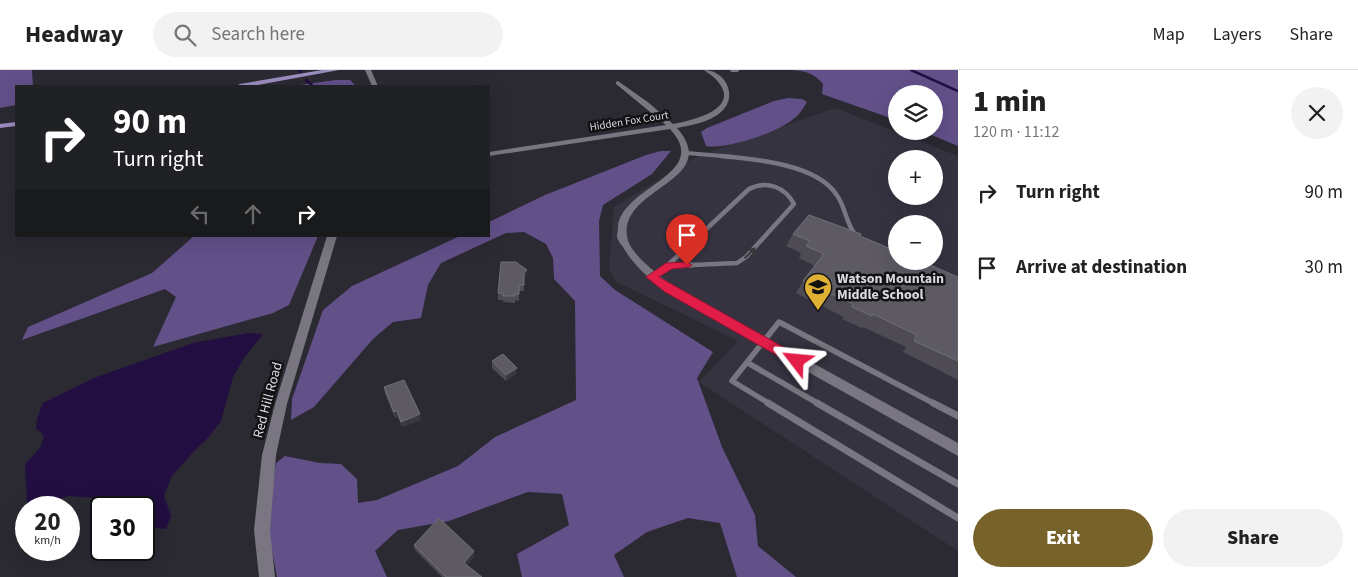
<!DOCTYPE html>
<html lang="en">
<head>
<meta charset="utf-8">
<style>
	body { margin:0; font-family:"Source Sans 3",sans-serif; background:#f2f2f2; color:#222; height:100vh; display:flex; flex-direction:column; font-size:19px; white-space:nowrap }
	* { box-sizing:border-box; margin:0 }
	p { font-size:16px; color:#767676 }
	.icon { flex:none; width:28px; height:28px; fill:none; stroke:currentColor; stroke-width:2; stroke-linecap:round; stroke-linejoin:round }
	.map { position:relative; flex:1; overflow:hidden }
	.drawer { display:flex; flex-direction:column; background:#fff; width:400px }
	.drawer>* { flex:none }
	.banner { position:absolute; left:15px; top:15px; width:475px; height:152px; border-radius:0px; box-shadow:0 5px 20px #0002; background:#202124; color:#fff; overflow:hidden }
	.buttons { position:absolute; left:888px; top:15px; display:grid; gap:10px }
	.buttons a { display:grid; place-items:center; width:55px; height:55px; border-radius:50%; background:#fff; box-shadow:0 5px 20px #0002; font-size:25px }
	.speed { position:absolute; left:15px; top:426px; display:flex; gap:10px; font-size:25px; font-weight:700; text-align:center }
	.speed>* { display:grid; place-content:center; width:65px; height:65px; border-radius:50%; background:#fff; box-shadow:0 5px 20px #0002; line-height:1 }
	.speed small { font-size:12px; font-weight:400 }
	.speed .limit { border:2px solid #111; border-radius:8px; background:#fff; color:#111 }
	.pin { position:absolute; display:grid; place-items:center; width:42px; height:42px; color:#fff; margin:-51px -21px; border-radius:50% 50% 50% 0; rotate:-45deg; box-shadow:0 0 5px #0007 }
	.pin .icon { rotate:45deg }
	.me { position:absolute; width:55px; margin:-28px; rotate:299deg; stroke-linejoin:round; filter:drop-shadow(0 0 4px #0008) }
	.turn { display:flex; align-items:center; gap:18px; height:105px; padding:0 15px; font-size:22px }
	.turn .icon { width:65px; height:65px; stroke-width:2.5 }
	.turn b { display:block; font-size:35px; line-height:42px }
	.lanes { display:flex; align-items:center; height:48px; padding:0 15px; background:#0003; justify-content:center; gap:25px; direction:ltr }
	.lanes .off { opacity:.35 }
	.round { display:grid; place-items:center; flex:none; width:52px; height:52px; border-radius:26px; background:#f2f2f2 }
	.summary { display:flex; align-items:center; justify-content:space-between; height:85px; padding:0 15px }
	h1 { font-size:30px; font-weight:800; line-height:38px }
	.button { display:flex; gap:10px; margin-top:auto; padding:10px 15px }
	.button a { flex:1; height:58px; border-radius:30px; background:#77622a; color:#fff; font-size:20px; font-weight:800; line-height:58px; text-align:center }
	.button a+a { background:#f2f2f2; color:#222 }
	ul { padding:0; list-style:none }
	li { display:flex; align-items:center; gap:15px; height:75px; padding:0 15px }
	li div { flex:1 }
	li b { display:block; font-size:19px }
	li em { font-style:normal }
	header { display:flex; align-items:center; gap:30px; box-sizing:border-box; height:70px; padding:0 25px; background:#fff; border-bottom:1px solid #e0e0e0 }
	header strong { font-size:24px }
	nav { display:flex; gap:28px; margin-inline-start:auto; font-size:18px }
	.search { width:350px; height:45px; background:#f2f2f2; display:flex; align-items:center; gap:12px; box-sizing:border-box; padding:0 18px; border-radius:28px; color:#767676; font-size:19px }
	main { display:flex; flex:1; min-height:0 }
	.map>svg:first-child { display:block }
	.built { fill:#363341; fill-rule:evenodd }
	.forest { fill:#625089 }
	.water { fill:#220e40 }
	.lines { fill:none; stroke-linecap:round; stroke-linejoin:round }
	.stream { stroke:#220e40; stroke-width:2.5 }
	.service-far3 { stroke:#797681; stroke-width:4 }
	.service-far2 { stroke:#797681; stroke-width:4.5 }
	.service-far1 { stroke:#797681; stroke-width:5.5 }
	.service { stroke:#797681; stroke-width:7 }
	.minor { fill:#797681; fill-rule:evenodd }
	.primary { fill:#9b8dbf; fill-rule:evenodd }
	.wall { fill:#4e4b54 }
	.shaded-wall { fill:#393740 }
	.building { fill:#5d5a64; stroke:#716e77 }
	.oneway { fill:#37363b }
	.route { fill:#e11d48; stroke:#92132f }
	.labels { text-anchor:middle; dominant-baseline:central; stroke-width:5; stroke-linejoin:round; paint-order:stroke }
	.far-street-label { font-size:11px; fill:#dcdae0; stroke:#131316 }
	.poi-label { font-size:14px; font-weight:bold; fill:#dcdae0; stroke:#131316; text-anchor:start }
	.street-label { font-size:14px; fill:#dcdae0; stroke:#131316 }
</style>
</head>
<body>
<header>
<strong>Headway</strong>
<div class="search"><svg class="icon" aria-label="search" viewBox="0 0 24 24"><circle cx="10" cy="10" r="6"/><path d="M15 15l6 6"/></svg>Search here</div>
<nav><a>Map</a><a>Layers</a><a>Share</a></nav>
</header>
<main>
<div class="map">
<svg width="958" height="507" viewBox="0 0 958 507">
	<rect width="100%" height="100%" fill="#2b2932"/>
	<!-- built -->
	<path class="built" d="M 835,38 L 958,86 L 958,481 L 699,312 L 738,271 L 617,212 L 609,200 L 614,137 L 696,87 ZM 896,89 L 934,89 L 934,126 L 896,126 ZM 896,154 L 934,154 L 934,191 L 896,191 Z"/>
	<!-- forest -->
	<g class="forest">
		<path d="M 0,0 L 32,0 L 33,16 L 16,16 L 16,35 L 0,38 Z"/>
		<path d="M 792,0 L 958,0 L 958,76 L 922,61 L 934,61 L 934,24 L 896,24 L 896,50 L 822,24 L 823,14 C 814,3 805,1 792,0 Z"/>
		<path d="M 335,10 L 350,10 L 356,16 L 293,16 Z"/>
		<path d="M 788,28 L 802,29 L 807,32 C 803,39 798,46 792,50 C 776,63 725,80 706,76 L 701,62 L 707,58 L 774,31 Z"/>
		<path d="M 661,81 L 671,81 L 652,104 L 603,135 L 599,151 L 600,206 L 615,220 L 713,282 L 697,308 L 722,377 L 755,445 L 758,476 L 796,507 L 737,507 L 720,453 L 688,448 L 647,462 L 614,485 L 624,507 L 522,507 L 517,484 L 569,455 L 562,424 L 528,422 L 449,451 L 398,460 L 375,481 L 387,507 L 277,507 L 267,455 L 276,393 L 285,386 L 320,393 L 341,394 L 357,409 L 358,433 L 377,430 L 458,396 L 495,367 L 576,330 L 575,231 L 554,209 L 553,188 L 546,174 L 524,162 L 506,163 L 441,193 L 428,215 L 421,248 L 393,252 L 373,269 L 314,337 L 291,350 L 292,329 L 323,240 L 352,216 L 460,166 L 489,166 L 489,152 L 545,125 L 646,85 Z"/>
		<path d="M 194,166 L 318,166 L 289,235 L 273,243 L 153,277 L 176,227 L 165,219 L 22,270 L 28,257 L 152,203 Z"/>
	</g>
	<!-- water -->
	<path class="water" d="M 248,263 L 263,264 L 244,288 L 233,307 L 221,351 L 208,368 L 194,381 L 172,406 L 164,426 L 171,446 L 166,459 L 155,458 L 144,453 L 144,438 L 112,437 L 97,428 L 69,426 L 42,434 L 27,433 L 25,394 L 40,378 L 44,367 L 41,362 L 36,359 L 37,349 L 43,333 L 94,308 L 193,273 Z"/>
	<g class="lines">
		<!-- stream -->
		<g class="stream">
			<path d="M 298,0 L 301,2"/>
			<path d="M 911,0 L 958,21"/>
			<path d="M 306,10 L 313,16"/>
		</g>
		<!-- service-far3 -->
		<g class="service-far3">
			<path d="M 732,0 L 737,0"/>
			<path d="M 687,83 L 733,87"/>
		</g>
		<!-- service-far2 -->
		<g class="service-far2">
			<path d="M 721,86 C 754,89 816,94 836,124 C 846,137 845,152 856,166"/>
			<path d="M 667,196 L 749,119 C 767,110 785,117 794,134 L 746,187 L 737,193 L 670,196"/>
		</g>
		<!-- service-far1 -->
		<g class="service-far1">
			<path d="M 670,196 L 691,195"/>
			<path d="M 652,207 L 669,195"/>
			<path d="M 748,293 L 819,334"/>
			<path d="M 770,334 L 732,311 L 779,252 L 935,334"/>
		</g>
		<!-- service -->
		<g class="service">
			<path d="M 768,333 L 958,448"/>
			<path d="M 817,333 L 958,414"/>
			<path d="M 933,333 L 958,346"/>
		</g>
		<!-- minor -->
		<g class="minor">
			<path d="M 365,0 L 371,0 L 378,16 L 372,16 Z"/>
			<path d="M 704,0 C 725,0 739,26 721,42 C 710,52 692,55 677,58 C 723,111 620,117 627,166 C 629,184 659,205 673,216 L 958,373 L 958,386 L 665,222 C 649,208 634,196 623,177 C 621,175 618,170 617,167 C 617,164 618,159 618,156 C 623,116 712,104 670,59 L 489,86 L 489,82 L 666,55 L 616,14 L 616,12 L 618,11 L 649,33 L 673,54 C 690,51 740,40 719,13 C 715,7 709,4 704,0 Z"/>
			<path d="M 327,166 L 337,166 L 287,334 L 276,385 L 270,460 L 275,507 L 259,507 L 254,460 L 262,385 L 275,334 Z"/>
		</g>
		<!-- primary -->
		<g class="primary">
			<path d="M 322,0 L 339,0 L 252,16 L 236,16 L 240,14 Z"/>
			<path d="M 16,52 L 16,56 L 0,58 L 0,54 Z"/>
		</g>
	</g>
	<!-- wall -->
	<g class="wall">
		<path d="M 793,164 L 860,166 L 958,207 L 958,310 L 903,282 L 906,277 L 863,257 L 862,258 L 842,249 L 844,247 L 796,223 L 803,211 L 815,196 L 799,188 L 801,183 L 786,176 Z"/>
		<path d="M 527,200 L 526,206 L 524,208 L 524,221 L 519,221 L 519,231 L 515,230 L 515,233 L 503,232 L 503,230 L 498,230 L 498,223 Z"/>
		<path d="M 492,291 L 516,304 L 506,311 L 492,298 Z"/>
		<path d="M 384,317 L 421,350 L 402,357 L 398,347 L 395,348 L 385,323 Z"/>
		<path d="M 414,475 L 474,481 L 474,486 L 467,495 L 482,507 L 442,507 L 415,480 Z"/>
	</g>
	<!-- shaded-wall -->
	<g class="shaded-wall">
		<path d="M 527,200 L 526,206 L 523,209 L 524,202 Z"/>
		<path d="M 517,298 L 516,304 L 506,311 L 506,305 Z"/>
		<path d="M 397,341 L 398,347 L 395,348 L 394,342 Z"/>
		<path d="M 420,344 L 421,350 L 402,357 L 401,352 Z"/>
		<path d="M 474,481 L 474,486 L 465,498 L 464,493 Z"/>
	</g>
	<!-- building -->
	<g class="building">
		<path d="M 809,145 L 861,164 L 860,166 L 896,181 L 896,191 L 921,191 L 958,207 L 958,291 L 914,271 L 917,265 L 873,244 L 872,246 L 852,237 L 853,234 L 803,211 L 824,184 L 806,176 L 810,171 L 793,164 Z"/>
		<path d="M 501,192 L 516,192 L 527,200 L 524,202 L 524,215 L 519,215 L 519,224 L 515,224 L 515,226 L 503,226 L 503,223 L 498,223 Z"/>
		<path d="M 503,284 L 517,298 L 506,305 L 492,291 Z"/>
		<path d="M 404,310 L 420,344 L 401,352 L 397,341 L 394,342 L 384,317 Z"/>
		<path d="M 439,448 L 474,481 L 464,493 L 482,507 L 446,507 L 414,475 Z"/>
	</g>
	<!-- one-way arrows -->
	<defs><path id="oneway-solid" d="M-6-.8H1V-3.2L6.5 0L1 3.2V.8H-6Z" transform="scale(1.25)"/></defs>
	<use class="oneway" href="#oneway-solid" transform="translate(750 183) rotate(-45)"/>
	<!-- route -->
	<path class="route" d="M 687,192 L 692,195 L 690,197 L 672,199 L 659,207 L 801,287 L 803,291 L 801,294 L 792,294 L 665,222 L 646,207 L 666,193 Z"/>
	<!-- icons -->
	<defs>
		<g id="school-pin" transform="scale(1.4375)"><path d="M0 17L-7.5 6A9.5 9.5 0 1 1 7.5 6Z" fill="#dfb034" stroke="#131316"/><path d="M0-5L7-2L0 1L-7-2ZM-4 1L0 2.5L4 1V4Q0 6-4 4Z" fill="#111"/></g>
	</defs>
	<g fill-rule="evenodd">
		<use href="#school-pin" x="818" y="217"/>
	</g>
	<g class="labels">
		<!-- far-street labels -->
		<g class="far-street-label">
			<text transform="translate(629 51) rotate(-9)">Hidden Fox Court</text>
		</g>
		<!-- poi labels -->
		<g class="poi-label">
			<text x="837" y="209">Watson Mountain<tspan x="837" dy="16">Middle School</tspan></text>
		</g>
		<!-- street labels -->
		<g class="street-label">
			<text transform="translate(268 330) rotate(-75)">Red Hill Road</text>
		</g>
	</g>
</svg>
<div class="buttons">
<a><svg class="icon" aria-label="layers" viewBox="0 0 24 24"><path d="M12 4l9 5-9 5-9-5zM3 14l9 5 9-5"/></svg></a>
<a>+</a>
<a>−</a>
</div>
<div class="speed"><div>20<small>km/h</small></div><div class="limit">30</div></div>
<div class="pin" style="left:687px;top:195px;background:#d93025"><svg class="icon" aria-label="arrive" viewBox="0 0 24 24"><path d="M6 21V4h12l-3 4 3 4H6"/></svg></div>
<svg class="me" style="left:797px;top:291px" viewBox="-20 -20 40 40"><path d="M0-17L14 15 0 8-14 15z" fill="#e11d48" stroke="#fff" stroke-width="4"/></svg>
<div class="banner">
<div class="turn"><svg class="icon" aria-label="right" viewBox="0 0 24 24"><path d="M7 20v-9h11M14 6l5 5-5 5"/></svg><div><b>90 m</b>Turn right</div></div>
<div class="lanes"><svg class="icon off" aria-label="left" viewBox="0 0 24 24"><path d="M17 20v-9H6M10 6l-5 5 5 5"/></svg><svg class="icon off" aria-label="ahead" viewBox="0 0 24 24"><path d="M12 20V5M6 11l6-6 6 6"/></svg><svg class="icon" aria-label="right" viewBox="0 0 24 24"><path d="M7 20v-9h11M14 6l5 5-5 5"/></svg></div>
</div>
</div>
<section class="drawer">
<div class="summary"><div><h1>1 min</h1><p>120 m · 11:12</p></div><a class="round"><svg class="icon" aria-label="close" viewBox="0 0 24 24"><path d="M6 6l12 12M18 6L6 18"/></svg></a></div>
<ul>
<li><svg class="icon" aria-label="right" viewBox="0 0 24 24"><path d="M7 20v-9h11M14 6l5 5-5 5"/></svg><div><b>Turn right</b></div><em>90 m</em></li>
<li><svg class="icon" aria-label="arrive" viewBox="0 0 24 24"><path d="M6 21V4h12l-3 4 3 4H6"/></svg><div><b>Arrive at destination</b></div><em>30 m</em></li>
</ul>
<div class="button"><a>Exit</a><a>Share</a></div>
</section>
</main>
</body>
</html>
